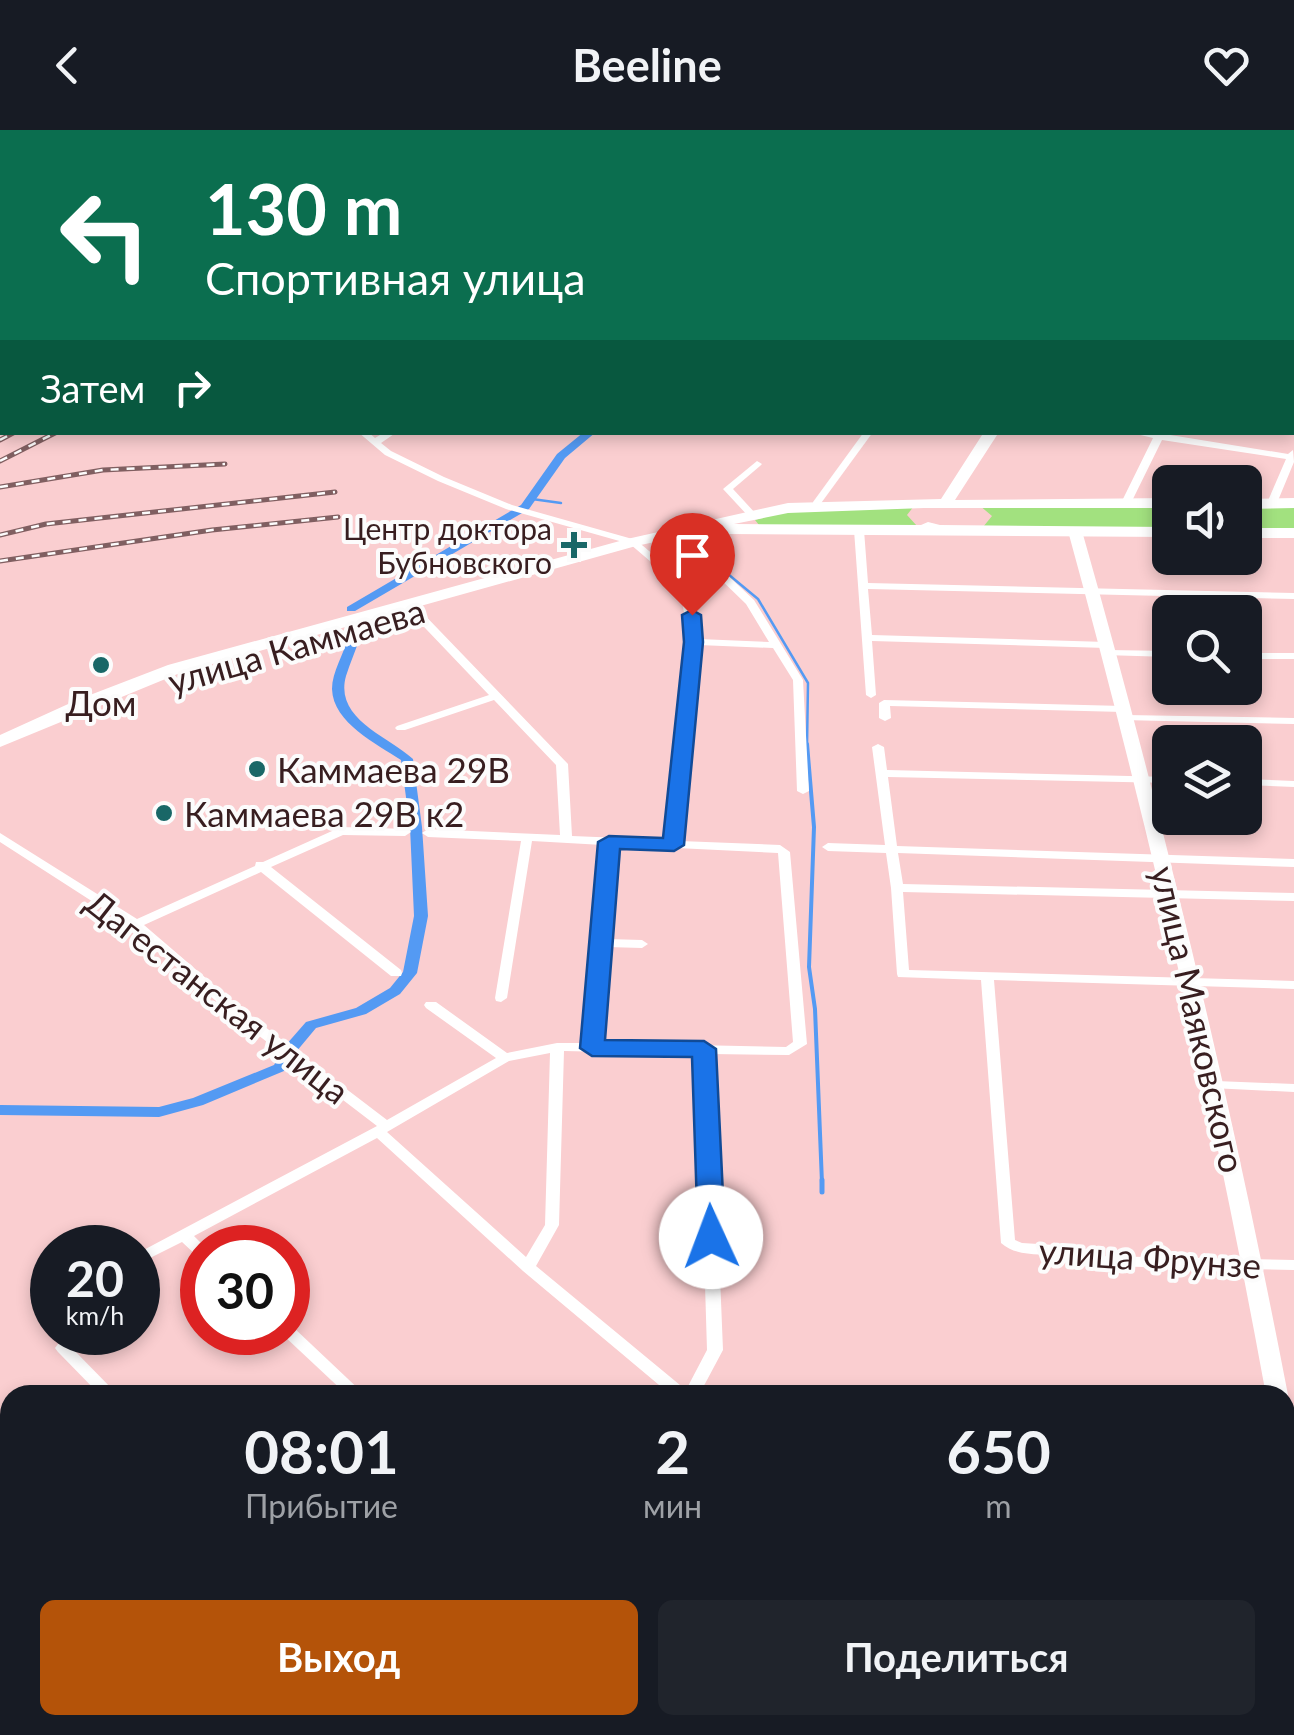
<!DOCTYPE html>
<html lang="ru">
<head>
<meta charset="utf-8">
<style>
	body { margin:0; font-family:Lato,sans-serif; background:#20242c; color:#f1f3f6; height:100vh; display:flex; flex-direction:column; font-size:38px; white-space:nowrap }
	* { box-sizing:border-box; margin:0 }
	p { font-size:32px; color:#9ea1a6 }
	.icon { flex:none; width:55px; height:55px; fill:none; stroke:currentColor; stroke-width:2; stroke-linecap:round; stroke-linejoin:round }
	.map { position:relative; flex:1; overflow:hidden }
	.sheet { position:absolute; left:0px; top:1255px; width:1295px; height:350px; display:flex; flex-direction:column; background:#171b24; border-radius:30px 30px 0 0; box-shadow:0 5px 15px #0003 }
	.sheet>* { flex:none }
	.top-card { position:absolute; left:0px; top:0px; width:1295px; height:305px; box-shadow:0 5px 15px #0003; background:#0b6e4f; color:#fff; overflow:hidden }
	.tools { position:absolute; left:1152px; top:335px; display:grid; gap:20px }
	.tools a { display:grid; place-items:center; width:110px; height:110px; border-radius:15px; background:#171b24; box-shadow:0 5px 15px #0003; font-size:50px }
	.speed { position:absolute; left:30px; top:1095px; display:flex; gap:20px; font-size:50px; font-weight:700; text-align:center }
	.speed>* { display:grid; place-content:center; width:130px; height:130px; border-radius:50%; background:#171b24; box-shadow:0 5px 15px #0003; line-height:1 }
	.speed small { font-size:25px; font-weight:400 }
	.speed .limit { border:15px solid #d22; background:#fff; color:#111 }
	.pin { position:absolute; display:grid; place-items:center; width:85px; height:85px; color:#fff; margin:-102px -42px; border-radius:50% 50% 50% 0; rotate:-45deg; box-shadow:0 0 10px #0007 }
	.pin .icon { rotate:45deg }
	.me { position:absolute; width:110px; margin:-55px; rotate:358deg; stroke-linejoin:round; filter:drop-shadow(0 0 8px #0008) }
	.turn { display:flex; align-items:center; gap:35px; height:210px; padding:0 40px; font-size:45px }
	.turn .icon { width:130px; height:130px; stroke-width:2.5 }
	.turn b { display:block; font-size:70px; line-height:85px }
	.then { display:flex; align-items:center; height:95px; padding:0 40px; background:#0003; gap:20px; font-size:38px }
	.eta { display:flex; justify-content:space-evenly; align-items:center; height:170px; text-align:center }
	.eta b { font-size:60px; font-weight:700; line-height:70px }
	.button { display:flex; gap:20px; margin-top:auto; padding:20px 40px }
	.button a { flex:1; height:115px; border-radius:15px; background:#b45309; color:#fff; font-size:40px; font-weight:700; line-height:115px; text-align:center }
	.button a+a { background:#20242c; color:#f1f3f6 }
	header { display:flex; justify-content:space-between; align-items:center; height:130px; padding:0 40px; background:#171b24; font-size:45px; font-weight:700 }
	.map>svg:first-child { display:block }
	.green { fill:#a2e17f }
	.lines { fill:none; stroke-linecap:round; stroke-linejoin:round }
	.stream-far2 { stroke:#549af3; stroke-width:2.5 }
	.stream-far1 { stroke:#549af3; stroke-width:4 }
	.stream { stroke:#549af3; stroke-width:5 }
	.canal { fill:#549af3; fill-rule:evenodd }
	.street { fill:#fff; fill-rule:evenodd }
	.secondary { fill:#fff; fill-rule:evenodd }
	.primary { fill:#fff; fill-rule:evenodd }
	.rail-casing { stroke:#805f61; stroke-width:5 }
	.rail { stroke:#fcfcfc; stroke-width:2.5; stroke-dasharray:8; stroke-linecap:butt }
	.route { fill:#1a73e8; stroke:#114b97; stroke-width:2.5 }
	.poi-dot { fill:#196767; stroke:#fcfcfc; stroke-width:4 }
	.labels { text-anchor:middle; dominant-baseline:central; stroke-width:8; stroke-linejoin:round; paint-order:stroke }
	.far-poi-label { font-size:30px; fill:#381e20; stroke:#fcfcfc; text-anchor:end }
	.street-label { font-size:35px; fill:#381e20; stroke:#fcfcfc }
	.poi-label { font-size:35px; fill:#381e20; stroke:#fcfcfc; text-anchor:start }
</style>
</head>
<body>
<header><svg class="icon" aria-label="back" viewBox="0 0 24 24"><path d="M15 5l-7 7 7 7"/></svg>Beeline<svg class="icon" aria-label="heart" viewBox="0 0 24 24"><path d="M12 20l-8-8c-3-5 5-10 8-4 3-6 11-1 8 4z"/></svg></header>
<div class="map">
<svg width="1294" height="1605" viewBox="0 0 1294 1605">
	<rect width="100%" height="100%" fill="#faced0"/>
	<!-- green -->
	<g class="green">
		<path d="M 979,375 L 1170,377 L 1170,398 L 983,397 L 992,386 Z"/>
		<path d="M 914,376 L 907,385 L 917,396 L 759,395 L 755,390 L 790,380 Z"/>
		<path d="M 1245,377 L 1294,378 L 1294,399 L 1245,399 Z"/>
		<path d="M 784,1595 L 1074,1595 L 1068,1605 L 774,1605 Z"/>
	</g>
	<g class="lines">
		<!-- stream-far2 -->
		<g class="stream-far2">
			<path d="M 532,369 L 561,373"/>
			<path d="M 681,419 L 711,430 L 758,469 L 808,553 L 807,616"/>
		</g>
		<!-- stream-far1 -->
		<path class="stream-far1" d="M 807,614 L 814,697 L 809,837 L 815,879 L 822,1053"/>
		<!-- stream -->
		<path class="stream" d="M 822,1050 L 822,1062"/>
		<!-- canal -->
		<g class="canal">
			<path d="M 926,0 L 936,0 L 933,2 L 926,2 Z"/>
			<path d="M 584,302 L 596,302 L 565,328 L 529,379 L 355,481 L 347,481 L 347,477 L 521,375 L 557,324 Z"/>
			<path d="M 354,504 L 360,507 C 356,520 350,533 346,546 C 334,589 388,606 413,629 L 422,697 L 428,786 L 417,843 L 400,864 L 366,884 L 316,898 L 296,922 L 284,941 L 203,975 L 159,987 L 0,985 L 0,975 L 159,977 L 193,968 L 274,935 L 285,916 L 306,892 L 356,878 L 390,858 L 403,842 L 414,786 L 410,697 L 401,630 C 377,614 333,593 332,559 C 332,542 344,524 348,507 Z"/>
		</g>
		<!-- street -->
		<g class="street">
			<path d="M 767,0 L 777,0 L 773,2 L 765,2 Z"/>
			<path d="M 886,0 L 895,0 L 892,2 L 884,2 Z"/>
			<path d="M 974,0 L 981,0 L 979,2 L 973,2 Z"/>
			<path d="M 1229,0 L 1235,0 L 1236,2 L 1230,2 Z"/>
			<rect x="1292" y="178" width="2" height="4"/>
			<rect x="1292" y="254" width="2" height="6"/>
			<path d="M 358,302 L 368,302 L 375,308 L 385,302 L 397,302 L 381,313 L 391,321 L 444,347 L 512,375 L 636,410 L 680,447 L 691,465 L 699,509 L 769,512 L 746,474 L 713,442 L 718,439 L 722,440 L 754,470 L 803,550 L 809,661 L 803,664 L 797,661 L 793,550 L 773,518 L 699,515 L 680,711 L 780,715 L 790,722 L 807,914 L 789,925 L 711,924 L 723,1220 L 699,1265 L 671,1265 L 523,1141 L 377,1008 L 194,1106 L 206,1118 L 202,1118 L 202,1127 L 197,1126 L 182,1112 L 138,1134 L 138,1123 L 377,996 L 233,886 L 132,797 L 0,712 L 0,703 L 137,789 L 255,736 L 256,732 L 263,732 L 341,697 L 409,699 L 411,702 L 405,706 L 343,705 L 271,737 L 401,840 L 402,843 L 401,846 L 391,846 L 261,742 L 144,795 L 243,880 L 387,990 L 496,928 L 426,878 L 424,875 L 426,872 L 436,872 L 507,923 L 557,913 L 586,913 L 603,715 L 532,711 L 507,868 L 501,872 L 496,871 L 495,868 L 521,711 L 428,707 L 422,703 L 428,699 L 560,705 L 556,635 L 494,570 L 405,600 L 397,600 L 395,598 L 397,596 L 489,565 L 405,477 L 405,473 L 413,473 L 568,634 L 572,706 L 669,710 L 689,512 L 681,465 L 671,449 L 630,414 L 506,379 L 438,351 L 385,325 ZM 615,715 L 778,723 L 793,912 L 786,917 L 599,913 L 607,817 L 642,818 L 648,814 L 642,810 L 607,809 ZM 564,921 L 698,924 L 707,1220 L 686,1260 L 536,1136 L 559,1095 ZM 550,923 L 545,1095 L 526,1127 L 387,1002 L 509,931 Z"/>
			<path d="M 864,302 L 873,302 L 819,376 L 813,376 L 813,372 Z"/>
			<path d="M 1128,302 L 1165,302 L 1164,304 L 1288,324 L 1293,320 L 1294,332 L 1277,373 L 1272,376 L 1267,373 L 1286,329 L 1162,310 L 1131,373 L 1126,376 L 1121,373 L 1153,308 Z"/>
			<path d="M 757,331 L 762,334 L 760,336 L 733,359 L 757,385 L 752,388 L 749,387 L 723,359 Z"/>
			<path d="M 859,397 L 864,400 L 868,453 L 1294,463 L 1294,469 L 868,459 L 872,505 L 1106,512 L 1111,515 L 1106,518 L 872,511 L 876,565 L 871,568 L 866,565 L 854,400 Z"/>
			<path d="M 1108,520 L 1170,521 L 1170,527 L 1104,525 L 1104,521 Z"/>
			<rect x="1245" y="523" width="49" height="6"/>
			<path d="M 884,570 L 1123,576 L 1128,579 L 1123,582 L 890,576 L 891,588 L 885,591 L 879,588 L 879,573 Z"/>
			<path d="M 1126,585 L 1294,588 L 1294,594 L 1122,590 L 1120,588 L 1122,586 Z"/>
			<path d="M 878,614 L 884,617 L 887,640 L 1170,647 L 1170,653 L 888,647 L 897,716 L 1294,729 L 1294,737 L 898,723 L 903,754 L 1294,763 L 1294,771 L 903,762 L 909,840 L 1294,851 L 1294,859 L 994,850 L 1015,1110 L 1022,1113 L 1071,1116 L 1097,1126 L 1294,1130 L 1294,1140 L 1095,1136 C 1085,1133 1075,1127 1064,1126 C 1042,1123 1018,1128 1001,1113 L 981,850 L 898,847 L 897,844 L 891,758 L 886,723 L 828,721 L 822,717 L 828,713 L 885,715 L 872,617 Z"/>
			<path d="M 1245,649 L 1294,651 L 1294,657 L 1245,655 Z"/>
			<path d="M 1216,951 L 1294,954 L 1294,962 L 1211,958 L 1209,955 Z"/>
			<path d="M 288,1195 L 293,1197 L 365,1265 L 347,1265 L 283,1205 L 281,1202 L 288,1202 Z"/>
			<path d="M 63,1212 L 68,1214 L 118,1265 L 100,1265 L 58,1222 L 55,1218 L 58,1214 Z"/>
			<path d="M 0,1425 C 13,1429 10,1439 10,1451 C 0,1447 0,1437 0,1425 Z"/>
			<path d="M 128,1595 L 148,1595 L 154,1605 L 134,1605 Z"/>
			<path d="M 215,1595 L 238,1595 C 232,1605 219,1605 206,1605 L 209,1599 Z"/>
			<path d="M 413,1595 L 433,1595 L 440,1605 L 420,1605 Z"/>
			<path d="M 706,1595 L 727,1595 L 733,1603 L 740,1595 L 761,1595 L 753,1605 L 713,1605 Z"/>
		</g>
		<!-- secondary -->
		<g class="secondary">
			<path d="M 1075,397 L 1082,401 C 1163,686 1232,974 1288,1265 L 1285,1270 L 1285,1265 L 1266,1265 C 1213,974 1146,686 1068,401 Z"/>
			<path d="M 1285,1303 L 1294,1308 L 1294,1383 L 1285,1387 Z"/>
			<path d="M 1285,1590 L 1289,1605 L 1263,1605 L 1262,1595 L 1285,1595 Z"/>
		</g>
		<!-- primary -->
		<g class="primary">
			<path d="M 984,302 L 999,302 L 955,370 L 1170,368 L 1170,378 L 924,378 L 788,383 L 734,394 L 921,395 L 928,392 L 940,395 L 1170,397 L 1170,407 L 727,404 L 722,402 L 720,398 L 636,416 L 180,543 L 0,617 L 0,605 L 77,570 L 168,535 L 627,409 L 788,373 L 941,369 Z"/>
			<path d="M 1294,368 L 1294,378 L 1245,379 L 1245,369 Z"/>
			<rect x="1245" y="398" width="49" height="10"/>
		</g>
		<!-- rail casing -->
		<g class="rail-casing">
			<g id="rail">
				<path d="M 459,2 L 465,0"/>
				<path d="M 614,2 L 620,0"/>
				<path d="M 659,2 L 665,0"/>
				<path d="M 690,2 L 696,0"/>
				<path d="M 0,310 L 15,302"/>
				<path d="M 0,331 L 57,302"/>
				<path d="M 0,357 L 103,340 L 225,334"/>
				<path d="M 0,405 L 46,394 L 335,362"/>
				<path d="M 0,431 L 212,400 L 338,387"/>
			</g>
		</g>
		<!-- rail -->
		<use href="#rail" class="rail"/>
	</g>
	<!-- route -->
	<path class="route" d="M 692,480 L 701,485 L 703,512 L 684,715 L 674,721 L 620,719 L 605,910 L 704,911 L 716,919 L 725,1107 L 721,1114 L 702,1114 L 698,1107 L 692,927 L 592,926 L 580,918 L 598,712 L 609,706 L 663,708 L 684,512 L 682,485 Z"/>
	<!-- markers -->
	<g class="poi-dot">
		<path d="M569 400h10v10h10v10h-10v10h-10v-10h-10v-10h10z"/>
		<circle cx="101" cy="535" r="10"/>
		<circle cx="257" cy="639" r="10"/>
		<circle cx="164" cy="683" r="10"/>
	</g>
	<g class="labels">
		<!-- far-poi labels -->
		<g class="far-poi-label">
			<text x="552" y="398">Центр доктора<tspan x="552" dy="34">Бубновского</tspan></text>
		</g>
		<!-- street labels -->
		<g class="street-label">
			<text transform="translate(296 515) rotate(-16)">улица Каммаева</text>
			<text transform="translate(218 866) rotate(38)">Дагестанская улица</text>
			<text transform="translate(1199 889) rotate(77)">улица Маяковского</text>
			<text transform="translate(1150 1127) rotate(4)">улица Фрунзе</text>
		</g>
		<!-- poi labels -->
		<g class="poi-label">
			<text x="101" y="572" text-anchor="middle">Дом</text>
			<text x="277" y="639">Каммаева 29В</text>
			<text x="184" y="683">Каммаева 29В к2</text>
		</g>
	</g>
</svg>
<div class="tools">
<a><svg class="icon" aria-label="sound" viewBox="0 0 24 24"><path d="M4 9h4l5-4v14l-5-4H4zM17 9q2 3 0 6"/></svg></a>
<a><svg class="icon" aria-label="search" viewBox="0 0 24 24"><circle cx="10" cy="10" r="6"/><path d="M15 15l6 6"/></svg></a>
<a><svg class="icon" aria-label="layers" viewBox="0 0 24 24"><path d="M12 4l9 5-9 5-9-5zM3 14l9 5 9-5"/></svg></a>
</div>
<div class="speed"><div>20<small>km/h</small></div><div class="limit">30</div></div>
<div class="pin" style="left:692px;top:485px;background:#d93025"><svg class="icon" aria-label="arrive" viewBox="0 0 24 24"><path d="M6 21V4h12l-3 4 3 4H6"/></svg></div>
<svg class="me" style="left:711px;top:1107px" viewBox="-20 -20 40 40"><circle r="19" fill="#fff"/><path d="M0-13L10 11 0 6-10 11z" fill="#1a73e8"/></svg>
<div class="top-card">
<div class="turn"><svg class="icon" aria-label="left" viewBox="0 0 24 24"><path d="M17 20v-9H6M10 6l-5 5 5 5"/></svg><div><b>130 m</b>Спортивная улица</div></div>
<div class="then">Затем<svg class="icon" aria-label="right" viewBox="0 0 24 24"><path d="M7 20v-9h11M14 6l5 5-5 5"/></svg></div>
</div>
<section class="sheet">
<div class="eta">
<div><b>08:01</b><p>Прибытие</p></div>
<div><b>2</b><p>мин</p></div>
<div><b>650</b><p>m</p></div>
</div>
<div class="button"><a>Выход</a><a>Поделиться</a></div>
</section>
</div>
</body>
</html>
